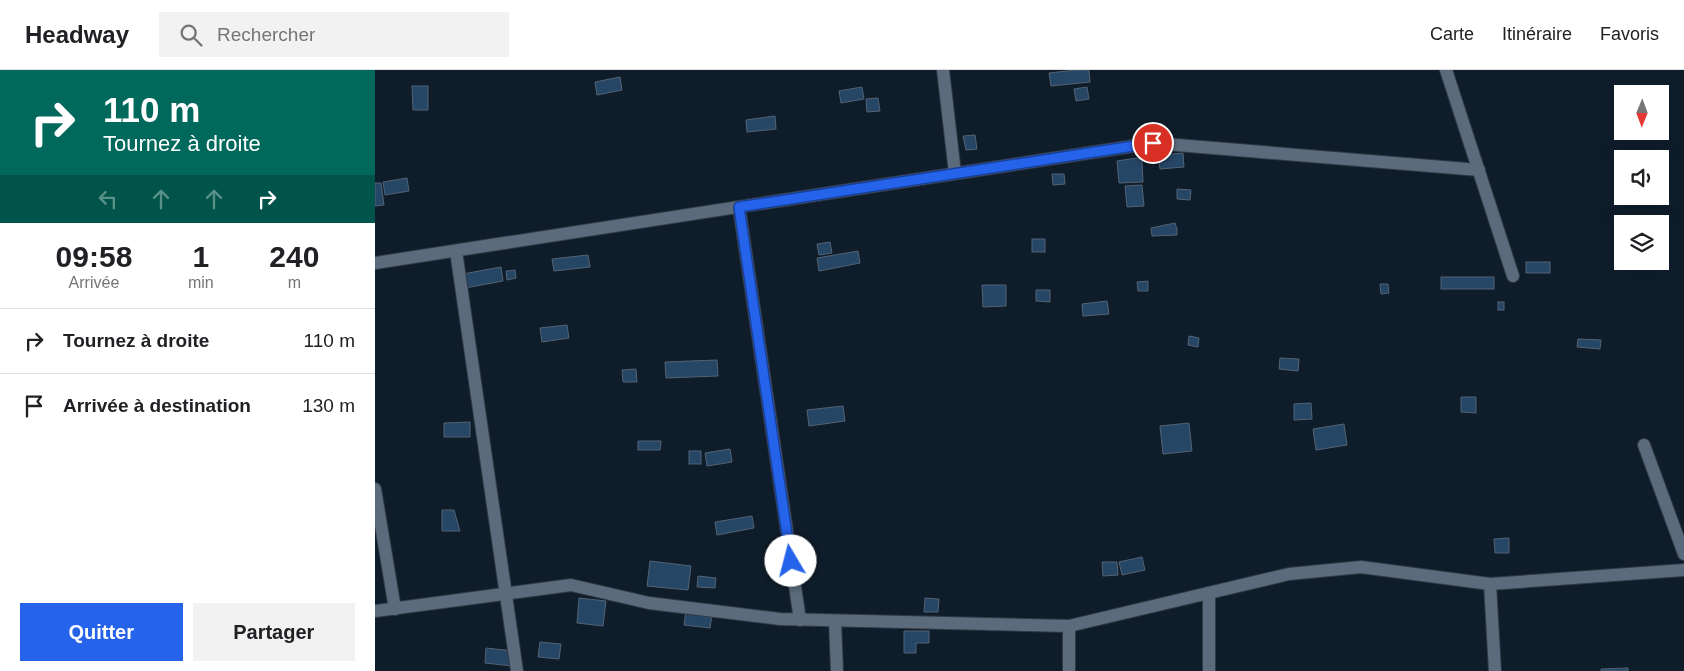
<!DOCTYPE html>
<html lang="fr">
<head>
<meta charset="utf-8">
<style>
	body { margin:0; font-family:Arial,sans-serif; background:#f2f2f2; color:#202124; height:100vh; display:flex; flex-direction:column; font-size:19px; white-space:nowrap }
	* { box-sizing:border-box; margin:0 }
	p { font-size:16px; color:#757577 }
	.icon { flex:none; width:28px; height:28px; fill:none; stroke:currentColor; stroke-width:2; stroke-linecap:round; stroke-linejoin:round }
	.map { position:relative; flex:1; overflow:hidden }
	.panel { display:flex; flex-direction:column; background:#fff; width:375px }
	.panel>* { flex:none }
	.top-card { background:#00695c; color:#fff; overflow:hidden }
	.needle { width:32px; rotate:181deg }
	.tools { position:absolute; left:1239px; top:15px; display:grid; gap:10px }
	.tools a { display:grid; place-items:center; width:55px; height:55px; border-radius:0px; background:#fff; box-shadow:0 5px 20px #0002; font-size:25px }
	.pin { position:absolute; display:grid; place-items:center; width:42px; height:42px; color:#fff; margin:-21px; border:2px solid #fff; border-radius:50%; box-shadow:0 1px 5px #0007 }
	.me { position:absolute; width:55px; margin:-28px; rotate:352deg; stroke-linejoin:round; filter:drop-shadow(0 0 4px #0008) }
	.turn { display:flex; align-items:center; gap:18px; height:105px; padding:0 20px; font-size:22px }
	.turn .icon { width:65px; height:65px; stroke-width:2.5 }
	.turn b { display:block; font-size:35px; line-height:42px }
	.lanes { display:flex; align-items:center; height:48px; padding:0 20px; background:#0003; justify-content:center; gap:25px; direction:ltr }
	.lanes .off { opacity:.35 }
	.eta { display:flex; justify-content:space-evenly; align-items:center; height:85px; text-align:center }
	.eta b { font-size:30px; font-weight:700; line-height:35px }
	.button { display:flex; gap:10px; margin-top:auto; padding:10px 20px }
	.button a { flex:1; height:58px; border-radius:0px; background:#2563eb; color:#fff; font-size:20px; font-weight:700; line-height:58px; text-align:center }
	.button a+a { background:#f2f2f2; color:#202124 }
	ul { padding:0; list-style:none }
	li { display:flex; align-items:center; gap:15px; height:65px; padding:0 20px; border-top:1px solid #e0e0e0 }
	li div { flex:1 }
	li b { display:block; font-size:19px }
	li em { font-style:normal }
	header { display:flex; align-items:center; gap:30px; box-sizing:border-box; height:70px; padding:0 25px; background:#fff; border-bottom:1px solid #e0e0e0 }
	header strong { font-size:24px }
	nav { display:flex; gap:28px; margin-inline-start:auto; font-size:18px }
	.search { width:350px; height:45px; background:#f2f2f2; display:flex; align-items:center; gap:12px; box-sizing:border-box; padding:0 18px; border-radius:0px; color:#757577; font-size:19px }
	main { display:flex; flex:1; min-height:0 }
	.map>svg:first-child { display:block }
	.building { fill:#264666; stroke:#536374 }
	.lines { fill:none; stroke-linecap:round; stroke-linejoin:round }
	.minor-casing { stroke:#313944; stroke-width:14 }
	.minor { stroke:#5b6b7c; stroke-width:12 }
	.route-casing { stroke:#184099; stroke-width:12 }
	.route { stroke:#2563eb; stroke-width:9 }
</style>
</head>
<body>
<header>
<strong>Headway</strong>
<div class="search"><svg class="icon" aria-label="search" viewBox="0 0 24 24"><circle cx="10" cy="10" r="6"/><path d="M15 15l6 6"/></svg>Rechercher</div>
<nav><a>Carte</a><a>Itinéraire</a><a>Favoris</a></nav>
</header>
<main>
<section class="panel">
<div class="top-card">
<div class="turn"><svg class="icon" aria-label="right" viewBox="0 0 24 24"><path d="M7 20v-9h11M14 6l5 5-5 5"/></svg><div><b>110 m</b>Tournez à droite</div></div>
<div class="lanes"><svg class="icon off" aria-label="left" viewBox="0 0 24 24"><path d="M17 20v-9H6M10 6l-5 5 5 5"/></svg><svg class="icon off" aria-label="ahead" viewBox="0 0 24 24"><path d="M12 20V5M6 11l6-6 6 6"/></svg><svg class="icon off" aria-label="ahead" viewBox="0 0 24 24"><path d="M12 20V5M6 11l6-6 6 6"/></svg><svg class="icon" aria-label="right" viewBox="0 0 24 24"><path d="M7 20v-9h11M14 6l5 5-5 5"/></svg></div>
</div>
<div class="eta">
<div><b>09:58</b><p>Arrivée</p></div>
<div><b>1</b><p>min</p></div>
<div><b>240</b><p>m</p></div>
</div>
<ul>
<li><svg class="icon" aria-label="right" viewBox="0 0 24 24"><path d="M7 20v-9h11M14 6l5 5-5 5"/></svg><div><b>Tournez à droite</b></div><em>110 m</em></li>
<li><svg class="icon" aria-label="arrive" viewBox="0 0 24 24"><path d="M6 21V4h12l-3 4 3 4H6"/></svg><div><b>Arrivée à destination</b></div><em>130 m</em></li>
</ul>
<div class="button"><a>Quitter</a><a>Partager</a></div>
</section>
<div class="map">
<svg width="1309" height="601" viewBox="0 0 1309 601">
	<rect width="100%" height="100%" fill="#0f1d2b"/>
	<!-- building -->
	<g class="building">
		<path d="M 701,0 L 714,0 L 715,12 L 676,16 L 674,3 Z"/>
		<path d="M 245,7 L 247,20 L 222,25 L 220,12 Z"/>
		<path d="M 37,16 L 53,16 L 53,40 L 38,40 Z"/>
		<path d="M 487,17 L 489,29 L 466,33 L 464,21 Z"/>
		<path d="M 712,17 L 714,29 L 701,31 L 699,19 Z"/>
		<path d="M 503,28 L 505,41 L 492,42 L 491,29 Z"/>
		<path d="M 400,46 L 401,59 L 372,62 L 371,50 Z"/>
		<path d="M 600,65 L 602,79 L 591,80 L 588,66 Z"/>
		<path d="M 808,83 L 809,97 L 785,99 L 783,85 Z"/>
		<path d="M 762,88 L 767,90 L 768,112 L 744,113 L 742,91 Z"/>
		<path d="M 677,104 L 689,104 L 690,114 L 678,115 Z"/>
		<path d="M 32,108 L 34,121 L 10,125 L 8,112 Z"/>
		<path d="M 0,113 L 6,113 L 9,135 L 0,136 Z"/>
		<path d="M 767,115 L 769,136 L 752,137 L 750,116 Z"/>
		<path d="M 802,119 L 816,120 L 815,130 L 802,129 Z"/>
		<path d="M 800,153 L 802,159 L 802,165 L 777,166 L 776,158 Z"/>
		<rect x="657" y="169" width="13" height="13"/>
		<path d="M 455,172 L 457,183 L 444,185 L 442,174 Z"/>
		<path d="M 483,181 L 485,193 L 444,201 L 442,188 Z"/>
		<path d="M 213,185 L 215,197 L 179,201 L 177,189 Z"/>
		<rect x="1151" y="192" width="24" height="11"/>
		<path d="M 126,197 L 128,211 L 90,218 L 88,204 Z"/>
		<path d="M 140,200 L 141,208 L 132,210 L 131,201 Z"/>
		<rect x="1066" y="207" width="53" height="12"/>
		<path d="M 773,211 L 773,221 L 763,221 L 762,212 Z"/>
		<path d="M 1005,214 L 1013,214 L 1014,223 L 1006,224 Z"/>
		<path d="M 607,215 L 631,215 L 631,236 L 608,237 Z"/>
		<path d="M 661,220 L 675,220 L 675,232 L 661,231 Z"/>
		<path d="M 732,231 L 734,244 L 708,246 L 707,234 Z"/>
		<rect x="1123" y="232" width="6" height="8"/>
		<path d="M 192,255 L 194,268 L 167,272 L 165,258 Z"/>
		<path d="M 814,266 L 824,268 L 823,277 L 813,275 Z"/>
		<path d="M 1203,269 L 1226,270 L 1225,279 L 1202,277 Z"/>
		<path d="M 905,288 L 924,289 L 923,301 L 904,299 Z"/>
		<path d="M 342,290 L 343,306 L 291,308 L 290,292 Z"/>
		<path d="M 261,299 L 262,312 L 248,312 L 247,300 Z"/>
		<path d="M 1086,327 L 1101,327 L 1101,343 L 1086,342 Z"/>
		<path d="M 936,333 L 937,349 L 919,350 L 919,334 Z"/>
		<path d="M 468,336 L 470,351 L 434,356 L 432,340 Z"/>
		<path d="M 95,352 L 95,367 L 69,367 L 69,353 Z"/>
		<path d="M 814,353 L 817,381 L 788,384 L 785,356 Z"/>
		<path d="M 969,354 L 972,375 L 941,380 L 938,359 Z"/>
		<path d="M 263,371 L 286,371 L 285,380 L 263,380 Z"/>
		<path d="M 355,379 L 357,392 L 332,396 L 330,383 Z"/>
		<rect x="314" y="381" width="12" height="13"/>
		<path d="M 67,440 L 79,440 L 85,461 L 67,461 Z"/>
		<path d="M 377,446 L 379,458 L 342,465 L 340,452 Z"/>
		<path d="M 1134,468 L 1134,483 L 1120,483 L 1119,469 Z"/>
		<path d="M 767,487 L 770,500 L 747,505 L 744,492 Z"/>
		<path d="M 275,491 L 316,496 L 313,520 L 272,516 Z"/>
		<path d="M 727,492 L 742,492 L 743,505 L 728,506 Z"/>
		<path d="M 323,506 L 341,508 L 340,518 L 322,517 Z"/>
		<path d="M 204,528 L 231,531 L 228,556 L 202,553 Z"/>
		<path d="M 550,528 L 564,529 L 563,542 L 549,542 Z"/>
		<path d="M 311,541 L 337,544 L 335,558 L 309,555 Z"/>
		<path d="M 529,561 L 554,561 L 554,573 L 541,573 L 541,583 L 529,583 Z"/>
		<path d="M 165,572 L 186,574 L 184,589 L 163,587 Z"/>
		<path d="M 111,578 L 139,581 L 137,596 L 110,593 Z"/>
		<path d="M 1253,598 L 1253,601 L 1226,601 L 1226,599 Z"/>
	</g>
	<g class="lines">
		<!-- minor casing -->
		<g class="minor-casing">
			<g id="minor">
				<path d="M 568,0 L 580,103"/>
				<path d="M 1071,0 L 1138,206"/>
				<path d="M 364,137 L 425,550"/>
				<path d="M 81,181 L 142,601"/>
				<path d="M 0,193 L 778,73 L 1104,100"/>
				<path d="M 1269,375 L 1309,484"/>
				<path d="M 0,419 L 20,539"/>
				<path d="M 1115,514 L 1120,601"/>
				<path d="M 834,523 L 834,601"/>
				<path d="M 0,541 L 196,515 L 274,533 L 405,549 L 694,556 L 914,504 L 986,497 L 1115,514 L 1309,500"/>
				<path d="M 460,551 L 462,601"/>
				<path d="M 694,601 L 694,556"/>
			</g>
		</g>
		<!-- minor -->
		<use href="#minor" class="minor"/>
	</g>
	<g class="lines">
		<!-- route casing -->
		<g class="route-casing">
			<path id="route" d="M 416,491 L 364,137 L 778,73"/>
		</g>
		<!-- route -->
		<use href="#route" class="route"/>
	</g>
</svg>
<div class="tools">
<a><svg class="needle" viewBox="-14 -14 28 28"><path d="M0-13l5 13h-10z" fill="#e53935"/><path d="M0 13l5-13h-10z" fill="#757577"/></svg></a>
<a><svg class="icon" aria-label="sound" viewBox="0 0 24 24"><path d="M4 9h4l5-4v14l-5-4H4zM17 9q2 3 0 6"/></svg></a>
<a><svg class="icon" aria-label="layers" viewBox="0 0 24 24"><path d="M12 4l9 5-9 5-9-5zM3 14l9 5 9-5"/></svg></a>
</div>
<div class="pin" style="left:778px;top:73px;background:#d93025"><svg class="icon" aria-label="arrive" viewBox="0 0 24 24"><path d="M6 21V4h12l-3 4 3 4H6"/></svg></div>
<svg class="me" style="left:416px;top:491px" viewBox="-20 -20 40 40"><circle r="19" fill="#fff"/><path d="M0-13L10 11 0 6-10 11z" fill="#2563eb"/></svg>
</div>
</main>
</body>
</html>
